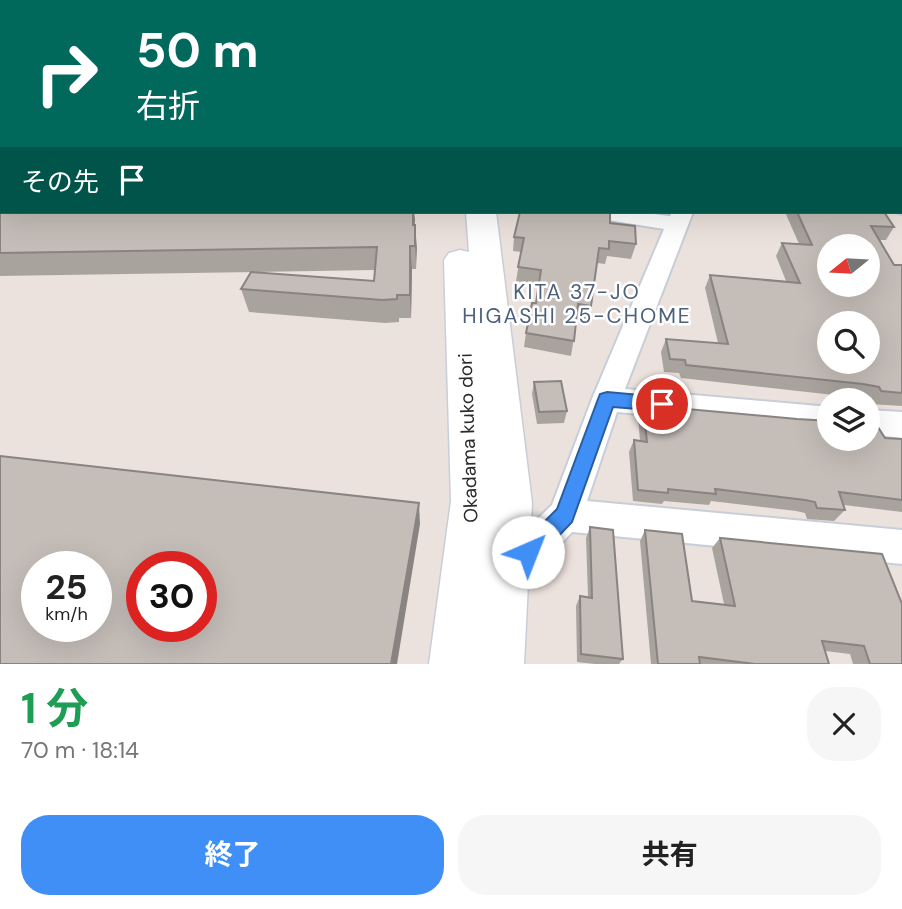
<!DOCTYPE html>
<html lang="ja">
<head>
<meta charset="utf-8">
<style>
	body { margin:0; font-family:"DM Sans","Noto Sans JP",sans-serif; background:#f6f6f6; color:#222; height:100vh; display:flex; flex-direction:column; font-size:26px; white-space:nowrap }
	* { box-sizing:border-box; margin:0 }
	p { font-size:23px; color:#767676 }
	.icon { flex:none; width:38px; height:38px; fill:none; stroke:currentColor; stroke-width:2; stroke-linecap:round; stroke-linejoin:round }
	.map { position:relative; height:664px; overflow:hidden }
	.side { display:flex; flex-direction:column; background:#fff; flex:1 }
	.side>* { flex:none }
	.top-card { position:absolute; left:0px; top:0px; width:903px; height:214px; box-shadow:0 7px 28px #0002; background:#00695c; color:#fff; overflow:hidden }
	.needle { width:46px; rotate:252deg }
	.controls { position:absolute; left:817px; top:234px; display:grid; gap:14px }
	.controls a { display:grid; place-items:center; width:63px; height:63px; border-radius:50%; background:#fff; box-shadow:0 7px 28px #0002; font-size:35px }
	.speed { position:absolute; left:21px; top:551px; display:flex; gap:14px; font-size:35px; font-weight:700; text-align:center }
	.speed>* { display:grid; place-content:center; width:91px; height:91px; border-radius:50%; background:#fff; box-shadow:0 7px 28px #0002; line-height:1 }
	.speed small { font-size:18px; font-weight:400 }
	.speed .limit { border:10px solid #d22; background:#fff; color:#111 }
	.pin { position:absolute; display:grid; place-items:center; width:60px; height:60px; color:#fff; margin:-30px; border:4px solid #fff; border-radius:50%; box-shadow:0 2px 7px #0007 }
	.me { position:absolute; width:77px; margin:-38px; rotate:44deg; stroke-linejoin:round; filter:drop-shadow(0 0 5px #0008) }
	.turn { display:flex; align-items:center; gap:24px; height:147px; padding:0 21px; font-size:32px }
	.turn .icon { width:91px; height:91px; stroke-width:2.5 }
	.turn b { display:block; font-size:49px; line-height:60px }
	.then { display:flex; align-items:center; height:66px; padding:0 21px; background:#0003; gap:14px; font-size:26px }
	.round { display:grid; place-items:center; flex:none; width:74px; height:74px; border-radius:28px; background:#f6f6f6 }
	.overview { display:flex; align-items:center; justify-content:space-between; height:119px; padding:0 21px }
	h1 { font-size:42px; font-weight:700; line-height:52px; color:#1e9e55 }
	.action { display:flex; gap:14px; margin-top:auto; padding:14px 21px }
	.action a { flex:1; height:80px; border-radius:28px; background:#408ff6; color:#fff; font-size:28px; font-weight:700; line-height:80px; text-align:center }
	.action a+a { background:#f6f6f6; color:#222 }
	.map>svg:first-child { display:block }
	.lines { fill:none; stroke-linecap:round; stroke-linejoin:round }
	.street-casing { stroke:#c8ced8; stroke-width:4 }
	.secondary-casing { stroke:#c8ced8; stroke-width:3 }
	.street { fill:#fff; fill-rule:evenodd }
	.secondary { fill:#fff; fill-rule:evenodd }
	.wall { fill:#a9a39e }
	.shaded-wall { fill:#898481 }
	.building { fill:#c4bdb8; stroke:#898481; stroke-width:2; fill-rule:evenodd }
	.route { fill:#408ff6; stroke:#2a5da0; stroke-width:2 }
	.labels { text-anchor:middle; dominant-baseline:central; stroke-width:5; stroke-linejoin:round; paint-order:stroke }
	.street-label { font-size:19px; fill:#2a2a2a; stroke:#fff }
	.neighbourhood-label { font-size:21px; letter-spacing:2px; fill:#4c607a; stroke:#fff }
</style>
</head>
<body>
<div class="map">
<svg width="902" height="664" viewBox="0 0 902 664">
	<rect width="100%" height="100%" fill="#ece2dd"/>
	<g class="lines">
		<!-- street casing -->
		<g class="street-casing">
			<g id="street">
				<path d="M 757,0 L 770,0 L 756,2 Z"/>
				<path d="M 902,201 L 902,214 L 895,212 L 901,212 Z"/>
				<path d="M 585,212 L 638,212 L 670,216 L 672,212 L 693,212 L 625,389 L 830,407 L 830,431 L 617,412 L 587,501 L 902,530 L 902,564 L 572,532 L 530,577 L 501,591 L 488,586 L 483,573 L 488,560 L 504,551 L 552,505 L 592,399 L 664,229 L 596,218 L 589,216 Z"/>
				<path d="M 868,410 L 902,412 L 902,438 L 868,434 Z"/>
			</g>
		</g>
		<!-- secondary casing -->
		<g class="secondary-casing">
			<g id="secondary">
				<rect x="452" y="0" width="16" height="2"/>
				<rect x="0" y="11" width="2" height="10"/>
				<path d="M 466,212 L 496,212 L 532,503 L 524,664 L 429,664 L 451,501 L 444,260 L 449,253 L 460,250 L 469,252 Z"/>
			</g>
		</g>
		<!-- street -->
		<use href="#street" class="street"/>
		<!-- secondary -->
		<use href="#secondary" class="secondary"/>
	</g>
	<!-- wall -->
	<g class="wall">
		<path d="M 329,0 L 424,0 L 423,2 L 329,2 Z"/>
		<path d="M 476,0 L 712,0 L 713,2 L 476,2 Z"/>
		<path d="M 801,0 L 902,0 L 902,180 L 901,2 L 802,2 Z"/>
		<path d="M 0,184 L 415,225 L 416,269 L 412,269 L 411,318 L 399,318 L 399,322 L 385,323 L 249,312 L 241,289 L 374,281 L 375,270 L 0,276 Z"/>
		<path d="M 785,212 L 888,212 L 886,215 L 894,227 L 886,240 L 880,240 L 894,265 L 902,265 L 902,406 L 870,404 L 868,400 L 852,397 L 681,378 L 679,373 L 664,372 L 661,352 L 666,339 L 718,343 L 705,288 L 710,275 L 786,281 L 776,256 L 782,243 L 799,244 Z"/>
		<path d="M 610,223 L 636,244 L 631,259 L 607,256 L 605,264 L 597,263 L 591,306 L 588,320 L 577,319 L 571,356 L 524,347 L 526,333 L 536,303 L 539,284 L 516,281 L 521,252 L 513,251 L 514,237 Z"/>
		<path d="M 534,382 L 567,411 L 564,423 L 537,424 L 532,394 Z"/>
		<path d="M 643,405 L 885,438 L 902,439 L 902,512 L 844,505 L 845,510 L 834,521 L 807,519 L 805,513 L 796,511 L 711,501 L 709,505 L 664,501 L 662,504 L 633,501 L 629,452 L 634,440 L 640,441 L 638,417 Z"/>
		<path d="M 590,527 L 623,659 L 619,664 L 595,664 L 577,662 L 576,606 L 580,596 L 588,597 L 586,538 Z"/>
		<path d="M 645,530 L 692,601 L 724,604 L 712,548 L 720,538 L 902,664 L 853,664 L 850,654 L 825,651 L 829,664 L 651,664 L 640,541 Z"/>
	</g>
	<!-- shaded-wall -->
	<g class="shaded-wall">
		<path d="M 413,212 L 414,212 L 415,219 L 414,248 Z"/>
		<path d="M 415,225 L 417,248 L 416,269 L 415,246 Z"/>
		<path d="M 410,246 L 412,269 L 411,318 L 410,295 Z"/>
		<path d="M 419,503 L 420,524 L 397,664 L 391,664 Z"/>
	</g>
	<!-- building -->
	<g class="building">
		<path d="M 103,0 L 127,0 L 125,2 L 103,2 Z"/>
		<path d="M 195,0 L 220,0 L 219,2 L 194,2 Z"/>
		<path d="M 362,0 L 419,0 L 418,2 L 361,2 Z"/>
		<path d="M 510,0 L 638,0 L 657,2 L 509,2 Z"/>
		<path d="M 660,0 L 712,0 L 713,2 L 680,2 Z"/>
		<path d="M 812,0 L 902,0 L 902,148 L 901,2 L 814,2 Z"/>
		<path d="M 2,35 L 2,51 L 0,51 L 0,36 Z"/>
		<path d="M 2,182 L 2,212 L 413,212 L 413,225 L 415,225 L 415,246 L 410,246 L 410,295 L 397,295 L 397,299 L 382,300 L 241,289 L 251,272 L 374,281 L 377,247 L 0,253 L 0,184 Z"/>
		<path d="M 520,212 L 610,212 L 610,223 L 635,226 L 636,244 L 609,241 L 609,249 L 599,248 L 591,306 L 578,304 L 574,341 L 526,333 L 532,303 L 536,303 L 541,270 L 518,267 L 524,238 L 514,237 Z"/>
		<path d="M 797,212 L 884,212 L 894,227 L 871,226 L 894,265 L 902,265 L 902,393 L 881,391 L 879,387 L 863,384 L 686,365 L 685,360 L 670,359 L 666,339 L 728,344 L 710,275 L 800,283 L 782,243 L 812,245 ZM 830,247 L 868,247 L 868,285 L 830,285 ZM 830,324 L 868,324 L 868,362 L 830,362 Z"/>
		<path d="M 561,381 L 567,411 L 539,412 L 534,382 Z"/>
		<path d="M 643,405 L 797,419 L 830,421 L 830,439 L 868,439 L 868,423 L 876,424 L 885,438 L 902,439 L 902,500 L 839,492 L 845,510 L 817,508 L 815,502 L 805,500 L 715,489 L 716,494 L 668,489 L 668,493 L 638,490 L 634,440 L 647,442 Z"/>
		<path d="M 0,456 L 419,503 L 391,664 L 0,664 ZM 37,567 L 96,567 L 96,626 L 37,626 ZM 142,567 L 201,567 L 201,626 L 142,626 Z"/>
		<path d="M 590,527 L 613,530 L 623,659 L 581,654 L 580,596 L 592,598 Z"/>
		<path d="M 645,530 L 682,534 L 692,601 L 735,606 L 720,538 L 882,554 L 902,604 L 902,664 L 870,664 L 864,646 L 822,641 L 829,664 L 755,664 L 699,657 L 700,664 L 658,664 Z"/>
	</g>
	<!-- route -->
	<path class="route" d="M 607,392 L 662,397 L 669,399 L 671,404 L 669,409 L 662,411 L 613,407 L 572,522 L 536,560 L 528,563 L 521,560 L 517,552 L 521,545 L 557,509 L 598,399 L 600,394 Z"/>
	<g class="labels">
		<!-- street labels -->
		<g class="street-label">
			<text transform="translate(468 438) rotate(-92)">Okadama kuko dori</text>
		</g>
		<!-- neighbourhood labels -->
		<g class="neighbourhood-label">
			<text x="577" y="292">KITA 37-JO<tspan x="577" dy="24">HIGASHI 25-CHOME</tspan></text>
		</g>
	</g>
</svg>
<div class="controls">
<a><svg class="needle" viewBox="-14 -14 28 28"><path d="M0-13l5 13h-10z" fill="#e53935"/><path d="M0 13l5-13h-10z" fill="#767676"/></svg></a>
<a><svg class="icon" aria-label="search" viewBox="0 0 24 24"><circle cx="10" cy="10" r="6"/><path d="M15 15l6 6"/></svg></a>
<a><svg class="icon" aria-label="layers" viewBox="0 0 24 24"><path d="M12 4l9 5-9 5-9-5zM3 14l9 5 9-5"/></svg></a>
</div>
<div class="speed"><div>25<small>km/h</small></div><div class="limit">30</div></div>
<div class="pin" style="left:662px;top:404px;background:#d93025"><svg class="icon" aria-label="arrive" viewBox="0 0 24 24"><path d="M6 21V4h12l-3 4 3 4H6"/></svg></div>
<svg class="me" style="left:528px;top:552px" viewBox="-20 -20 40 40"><circle r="19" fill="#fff"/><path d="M0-13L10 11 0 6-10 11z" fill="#408ff6"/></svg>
<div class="top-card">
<div class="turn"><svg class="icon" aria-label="right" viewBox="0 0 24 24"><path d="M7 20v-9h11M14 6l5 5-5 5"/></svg><div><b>50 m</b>右折</div></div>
<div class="then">その先<svg class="icon" aria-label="arrive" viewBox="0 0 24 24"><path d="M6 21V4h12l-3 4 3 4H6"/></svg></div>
</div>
</div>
<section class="side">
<div class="overview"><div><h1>1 分</h1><p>70 m · 18:14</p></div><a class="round"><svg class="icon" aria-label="close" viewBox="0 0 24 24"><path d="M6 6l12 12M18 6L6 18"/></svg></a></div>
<div class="action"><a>終了</a><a>共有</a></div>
</section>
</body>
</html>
